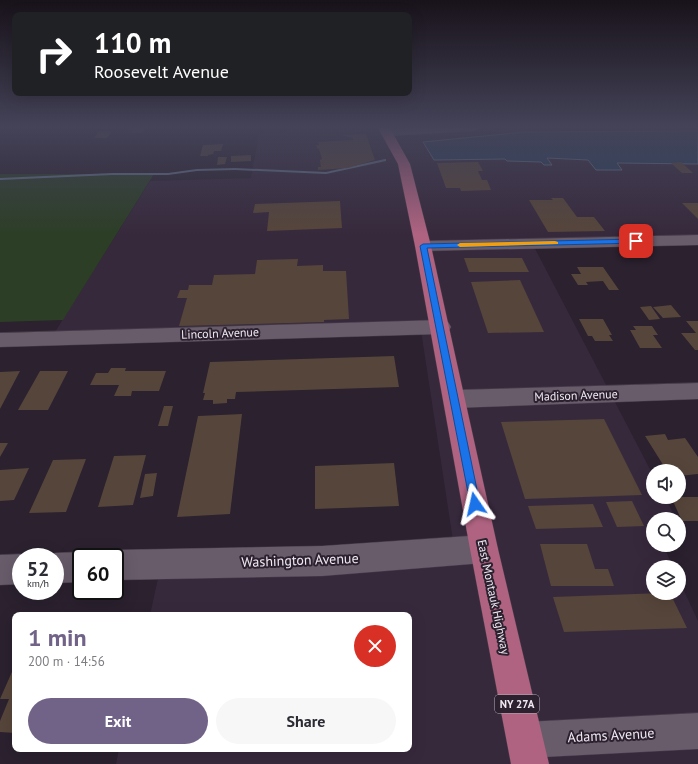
<!DOCTYPE html>
<html lang="en">
<head>
<meta charset="utf-8">
<style>
	body { margin:0; font-family:"PT Sans",sans-serif; background:#f7f7f7; color:#2b2b33; height:100vh; display:flex; flex-direction:column; font-size:15px; white-space:nowrap }
	* { box-sizing:border-box; margin:0 }
	p { font-size:13px; color:#7c7c81 }
	.icon { flex:none; width:22px; height:22px; fill:none; stroke:currentColor; stroke-width:2; stroke-linecap:round; stroke-linejoin:round }
	.map { position:relative; flex:1; overflow:hidden }
	.drawer { position:absolute; left:12px; top:612px; width:400px; height:140px; display:flex; flex-direction:column; background:#fff; border-radius:8px; box-shadow:0 4px 16px #0002 }
	.drawer>* { flex:none }
	.top-card { position:absolute; left:12px; top:12px; width:400px; height:84px; border-radius:8px; box-shadow:0 4px 16px #0002; background:#202124; color:#fff; overflow:hidden }
	.buttons { position:absolute; left:646px; top:464px; display:grid; gap:8px }
	.buttons a { display:grid; place-items:center; width:40px; height:40px; border-radius:50%; background:#fff; box-shadow:0 4px 16px #0002; font-size:20px }
	.speed { position:absolute; left:12px; top:548px; display:flex; gap:8px; font-size:20px; font-weight:700; text-align:center }
	.speed>* { display:grid; place-content:center; width:52px; height:52px; border-radius:50%; background:#fff; box-shadow:0 4px 16px #0002; line-height:1 }
	.speed small { font-size:10px; font-weight:400 }
	.speed .limit { border:2px solid #111; border-radius:6px; background:#fff; color:#111 }
	.pin { position:absolute; display:grid; place-items:center; width:34px; height:34px; color:#fff; margin:-17px; border-radius:8px; box-shadow:0 2px 6px #0006 }
	.me { position:absolute; width:44px; margin:-22px; rotate:349deg; stroke-linejoin:round; filter:drop-shadow(0 0 3px #0008) }
	.turn { display:flex; align-items:center; gap:14px; height:84px; padding:0 16px; font-size:18px }
	.turn .icon { width:52px; height:52px; stroke-width:2.5 }
	.turn b { display:block; font-size:28px; line-height:34px }
	.round { display:grid; place-items:center; flex:none; width:42px; height:42px; border-radius:21px; background:#f7f7f7 }
	.summary { display:flex; align-items:center; justify-content:space-between; height:68px; padding:0 16px }
	h1 { font-size:24px; font-weight:600; line-height:30px; color:#716288 }
	.cta { display:flex; gap:8px; margin-top:auto; padding:8px 16px }
	.cta a { flex:1; height:46px; border-radius:24px; background:#716288; color:#fff; font-size:16px; font-weight:600; line-height:46px; text-align:center }
	.cta a+a { background:#f7f7f7; color:#2b2b33 }
	.map>svg:first-child { display:block }
	.built { fill:#37293c }
	.green { fill:#2c3e26 }
	.water { fill:#26405c; stroke:#637389 }
	.lines { fill:none; stroke-linecap:round; stroke-linejoin:round }
	.stream { fill:#637389; fill-rule:evenodd }
	.building { fill:#56453a }
	.minor-casing { stroke:#453b47; stroke-width:1 }
	.primary-casing { stroke:#453b47; stroke-width:1 }
	.minor { fill:#685c6b; fill-rule:evenodd }
	.primary { fill:#af6381; fill-rule:evenodd }
	.route { fill:#1a73e8; stroke:#114b97 }
	.slow { fill:#f59e0b }
	.labels { text-anchor:middle; dominant-baseline:central; stroke-width:4; stroke-linejoin:round; paint-order:stroke }
	.shield { fill:#2b212f; stroke:#b6aeb8; stroke-width:1 }
	.shield-label { font-size:11px; font-weight:bold; fill:#f1eaf3 }
	.street-label { font-size:12px; fill:#f1eaf3; stroke:#2b212f }
	.near-street-label { font-size:14px; fill:#f1eaf3; stroke:#2b212f }
</style>
</head>
<body>
<div class="map">
<svg width="698" height="764" viewBox="0 0 698 764">
	<rect width="100%" height="100%" fill="#2b212f"/>
	<!-- built -->
	<path class="built" d="M 286,128 L 520,128 L 526,134 L 423,142 L 434,160 L 505,159 L 507,161 L 542,162 L 552,165 L 546,158 L 588,160 L 596,170 L 621,170 L 616,163 L 698,164 L 698,237 L 531,241 L 653,475 L 653,497 L 665,497 L 676,519 L 653,519 L 653,545 L 663,545 L 673,567 L 653,567 L 653,593 L 679,593 L 679,580 L 698,621 L 698,764 L 116,764 L 119,749 L 409,749 L 409,615 L 150,615 L 159,574 L 456,560 L 420,324 L 55,332 L 150,181 L 251,178 L 259,134 L 286,133 Z"/>
	<!-- green -->
	<path class="green" d="M 0,174 L 154,174 L 63,320 L 0,322 Z"/>
	<!-- water -->
	<path class="water" d="M 698,131 L 698,164 L 617,163 L 622,170 L 596,170 L 588,160 L 547,158 L 552,165 L 544,165 L 541,162 L 507,161 L 505,159 L 434,160 L 423,142 L 525,132 Z"/>
	<g class="lines">
		<!-- stream -->
		<path class="stream" d="M 385,159 L 386,159 L 386,161 L 326,174 L 235,170 L 197,171 L 168,175 L 112,175 L 0,180 L 0,178 L 112,173 L 168,173 L 197,169 L 235,168 L 326,172 Z"/>
	</g>
	<!-- building -->
	<g class="building">
		<path d="M 130,128 L 145,128 L 142,133 L 130,133 L 132,130 L 128,130 Z"/>
		<path d="M 99,131 L 112,131 L 107,138 L 94,138 Z"/>
		<path d="M 366,134 L 375,160 L 348,168 L 318,170 L 318,167 L 321,167 L 320,160 L 322,159 L 319,149 L 317,148 L 316,145 L 319,145 L 318,142 L 353,140 L 352,138 L 342,135 Z"/>
		<path d="M 223,144 L 221,151 L 214,151 L 213,154 L 208,155 L 208,156 L 200,156 L 203,145 Z"/>
		<path d="M 251,155 L 251,161 L 231,162 L 231,156 Z"/>
		<path d="M 218,157 L 227,157 L 225,164 L 217,165 Z"/>
		<path d="M 478,162 L 483,171 L 478,171 L 482,180 L 487,180 L 491,190 L 461,191 L 460,188 L 446,188 L 437,163 Z"/>
		<path d="M 681,162 L 693,173 L 682,173 L 671,163 Z"/>
		<path d="M 551,198 L 563,198 L 577,217 L 594,217 L 605,231 L 548,232 L 529,200 L 553,200 Z"/>
		<path d="M 340,201 L 342,228 L 267,231 L 269,212 L 253,213 L 255,204 Z"/>
		<path d="M 682,203 L 698,203 L 698,219 Z"/>
		<path d="M 464,258 L 522,258 L 529,272 L 469,272 Z"/>
		<path d="M 298,259 L 297,266 L 323,265 L 323,271 L 346,271 L 349,319 L 324,320 L 324,322 L 179,326 L 187,298 L 177,298 L 180,290 L 188,290 L 189,285 L 212,285 L 214,275 L 255,274 L 257,260 Z"/>
		<path d="M 577,267 L 603,267 L 619,290 L 609,290 L 603,281 L 586,282 L 588,285 L 578,285 L 571,274 L 581,274 Z"/>
		<path d="M 520,280 L 544,332 L 488,333 L 471,282 Z"/>
		<path d="M 671,305 L 681,317 L 663,318 L 653,307 Z"/>
		<path d="M 651,306 L 660,319 L 649,320 L 640,307 Z"/>
		<path d="M 579,319 L 603,319 L 612,335 L 609,335 L 613,341 L 595,341 L 592,336 L 588,336 Z"/>
		<path d="M 686,321 L 698,321 L 698,350 L 695,350 L 681,333 L 696,333 Z"/>
		<path d="M 633,326 L 652,326 L 658,335 L 653,335 L 662,348 L 640,348 L 630,330 L 636,330 Z"/>
		<path d="M 394,356 L 399,387 L 236,392 L 235,399 L 227,399 L 227,403 L 213,404 L 213,400 L 203,400 L 205,393 L 203,393 L 210,362 Z"/>
		<path d="M 111,368 L 126,368 L 125,371 L 166,371 L 159,391 L 132,391 L 131,396 L 114,396 L 119,385 L 90,385 L 96,373 L 108,373 Z"/>
		<path d="M 20,371 L 0,409 L 0,372 Z"/>
		<path d="M 40,371 L 68,371 L 48,410 L 18,410 Z"/>
		<path d="M 164,406 L 173,406 L 168,426 L 158,426 Z"/>
		<path d="M 242,414 L 230,514 L 177,517 L 198,416 Z"/>
		<path d="M 604,419 L 642,495 L 525,499 L 501,422 Z"/>
		<path d="M 665,434 L 668,440 L 685,438 L 698,457 L 698,474 L 679,476 L 679,471 L 667,471 L 645,436 Z"/>
		<path d="M 0,443 L 8,443 L 0,457 Z"/>
		<path d="M 146,455 L 133,505 L 98,507 L 114,456 Z"/>
		<path d="M 86,459 L 66,512 L 29,513 L 53,460 Z"/>
		<path d="M 394,463 L 399,506 L 315,509 L 315,466 Z"/>
		<path d="M 29,468 L 14,500 L 0,501 L 0,470 Z"/>
		<path d="M 157,473 L 153,496 L 140,498 L 145,474 Z"/>
		<path d="M 671,497 L 698,497 L 698,521 L 682,521 Z"/>
		<path d="M 632,501 L 644,526 L 617,527 L 606,502 Z"/>
		<path d="M 593,504 L 603,527 L 536,529 L 528,506 Z"/>
		<path d="M 540,544 L 587,544 L 595,569 L 608,569 L 614,586 L 551,586 Z"/>
		<path d="M 663,593 L 670,593 L 687,628 L 564,632 L 553,597 Z"/>
		<path d="M 15,665 L 15,733 L 0,732 L 0,721 L 9,699 L 0,699 Z"/>
	</g>
	<g class="lines">
		<!-- minor casing -->
		<g class="minor-casing">
			<g id="minor">
				<path d="M 408,128 L 479,128 L 474,131 L 388,136 L 382,133 L 388,130 Z"/>
				<path d="M 698,235 L 698,245 L 423,251 L 417,249 L 415,246 L 417,243 L 423,241 Z"/>
				<path d="M 441,320 L 448,322 L 451,327 L 448,332 L 441,334 L 0,347 L 0,333 Z"/>
				<path d="M 698,383 L 698,399 L 454,408 L 446,405 L 443,399 L 446,393 L 454,390 Z"/>
				<path d="M 484,535 L 494,539 L 498,549 L 494,559 L 484,563 L 322,576 L 115,580 L 115,557 L 104,557 L 105,555 L 115,550 L 322,546 Z"/>
				<path d="M 81,552 L 92,557 L 81,557 L 81,582 L 55,583 L 55,557 L 46,557 L 55,553 Z"/>
				<path d="M 21,554 L 28,557 L 21,557 L 21,584 L 0,585 L 0,555 Z"/>
				<path d="M 698,713 L 698,749 L 525,758 L 512,753 L 507,740 L 512,727 L 525,722 Z"/>
			</g>
		</g>
		<!-- primary casing -->
		<g class="primary-casing">
			<path id="primary" d="M 378,128 L 390,128 L 410,164 L 431,246 L 498,549 L 549,764 L 511,764 L 470,549 L 415,246 L 398,164 Z"/>
		</g>
		<!-- minor -->
		<use href="#minor" class="minor"/>
		<!-- primary -->
		<use href="#primary" class="primary"/>
	</g>
	<!-- sky -->
	<linearGradient id="sky" x2="0" y2="1"><stop stop-color="#18121a"/><stop offset="0.54" stop-color="#444358"/><stop offset="1" stop-color="#444358" stop-opacity="0"/></linearGradient>
	<rect width="698" height="235" fill="url(#sky)"/>
	<!-- route -->
	<path class="route" d="M 636,239 L 638,240 L 638,243 L 427,248 L 480,504 L 479,508 L 475,509 L 471,508 L 420,246 L 423,244 Z"/>
	<!-- slow -->
	<path class="slow" d="M 555,241 L 558,242 L 558,244 L 460,247 L 457,245 L 460,243 Z"/>
	<g class="labels">
		<!-- shield labels -->
		<rect class="shield" x="495" y="695" width="44" height="18" rx="3"/>
		<g class="shield-label">
			<text x="517" y="704">NY 27A</text>
		</g>
		<!-- street labels -->
		<g class="street-label">
			<text transform="translate(220 333) rotate(-2)">Lincoln Avenue</text>
			<text transform="translate(576 395) rotate(-2)">Madison Avenue</text>
			<text transform="translate(494 597) rotate(78)">East Montauk Highway</text>
		</g>
		<!-- near-street labels -->
		<g class="near-street-label">
			<text transform="translate(300 560) rotate(-2)">Washington Avenue</text>
			<text transform="translate(611 735) rotate(-3)">Adams Avenue</text>
		</g>
	</g>
</svg>
<div class="buttons">
<a><svg class="icon" aria-label="sound" viewBox="0 0 24 24"><path d="M4 9h4l5-4v14l-5-4H4zM17 9q2 3 0 6"/></svg></a>
<a><svg class="icon" aria-label="search" viewBox="0 0 24 24"><circle cx="10" cy="10" r="6"/><path d="M15 15l6 6"/></svg></a>
<a><svg class="icon" aria-label="layers" viewBox="0 0 24 24"><path d="M12 4l9 5-9 5-9-5zM3 14l9 5 9-5"/></svg></a>
</div>
<div class="speed"><div>52<small>km/h</small></div><div class="limit">60</div></div>
<div class="pin" style="left:636px;top:241px;background:#d93025"><svg class="icon" aria-label="arrive" viewBox="0 0 24 24"><path d="M6 21V4h12l-3 4 3 4H6"/></svg></div>
<svg class="me" style="left:475px;top:504px" viewBox="-20 -20 40 40"><path d="M0-17L14 15 0 8-14 15z" fill="#1a73e8" stroke="#fff" stroke-width="4"/></svg>
<div class="top-card">
<div class="turn"><svg class="icon" aria-label="right" viewBox="0 0 24 24"><path d="M7 20v-9h11M14 6l5 5-5 5"/></svg><div><b>110 m</b>Roosevelt Avenue</div></div>
</div>
<section class="drawer">
<div class="summary"><div><h1>1 min</h1><p>200 m · 14:56</p></div><a class="round" style="background:#d93025;color:#fff"><svg class="icon" aria-label="close" viewBox="0 0 24 24"><path d="M6 6l12 12M18 6L6 18"/></svg></a></div>
<div class="cta"><a>Exit</a><a>Share</a></div>
</section>
</div>
</body>
</html>
